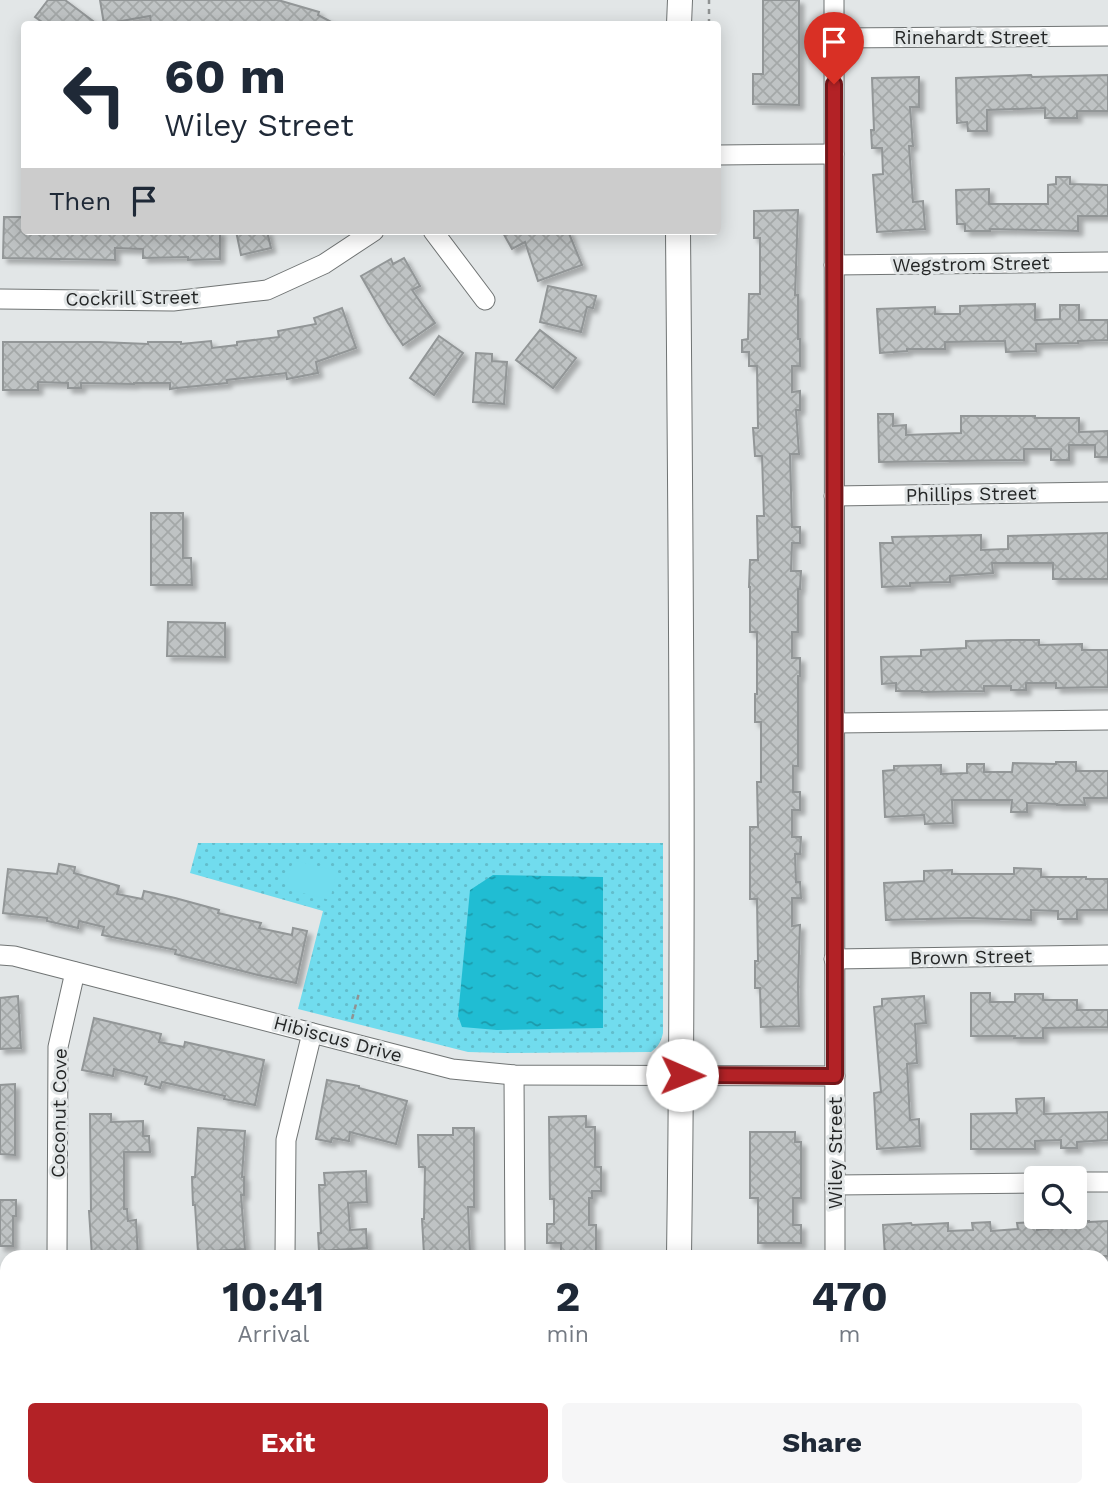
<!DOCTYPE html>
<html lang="en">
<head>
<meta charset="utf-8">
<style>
	body { margin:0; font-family:"Work Sans",sans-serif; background:#f6f6f7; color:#1f2937; height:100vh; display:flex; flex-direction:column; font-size:26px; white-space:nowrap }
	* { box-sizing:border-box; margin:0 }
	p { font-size:23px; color:#747a83 }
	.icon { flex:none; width:38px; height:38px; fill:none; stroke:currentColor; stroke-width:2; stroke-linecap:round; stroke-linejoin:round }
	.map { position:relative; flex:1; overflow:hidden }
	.sheet { position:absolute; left:0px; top:1250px; width:1110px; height:247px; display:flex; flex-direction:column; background:#fff; border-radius:21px 21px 0 0; box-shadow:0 4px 18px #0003 }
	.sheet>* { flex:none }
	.banner { position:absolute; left:21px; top:21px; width:700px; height:214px; border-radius:7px; box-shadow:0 4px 18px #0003; background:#fff; color:#1f2937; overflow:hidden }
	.buttons { position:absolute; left:1024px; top:1166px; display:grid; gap:14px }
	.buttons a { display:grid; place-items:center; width:63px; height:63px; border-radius:7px; background:#fff; box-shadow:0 4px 18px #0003; font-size:35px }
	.pin { position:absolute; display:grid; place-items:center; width:60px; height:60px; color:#fff; margin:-72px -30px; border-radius:50% 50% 50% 0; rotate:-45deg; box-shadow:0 0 7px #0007 }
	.pin .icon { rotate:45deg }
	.me { position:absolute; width:77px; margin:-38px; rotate:91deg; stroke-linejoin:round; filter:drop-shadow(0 0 5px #0008) }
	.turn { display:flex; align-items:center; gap:24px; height:147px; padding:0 28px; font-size:32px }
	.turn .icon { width:91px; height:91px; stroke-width:2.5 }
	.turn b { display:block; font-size:49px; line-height:60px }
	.then { display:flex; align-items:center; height:66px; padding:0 28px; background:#0003; gap:14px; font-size:26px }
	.eta { display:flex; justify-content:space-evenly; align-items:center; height:119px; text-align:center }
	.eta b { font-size:42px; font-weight:700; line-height:49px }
	.primary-button { display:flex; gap:14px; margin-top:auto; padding:14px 28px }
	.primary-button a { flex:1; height:80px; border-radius:7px; background:#b32226; color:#fff; font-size:28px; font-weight:700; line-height:80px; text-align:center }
	.primary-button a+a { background:#f6f6f7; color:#1f2937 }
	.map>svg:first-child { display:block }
	.green { fill:url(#green-dots) }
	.pitch { fill:#71dcee }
	.water { fill:url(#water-ripples) }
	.building { fill:url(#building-cross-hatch); stroke:#929697; stroke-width:2; filter:url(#shadow) }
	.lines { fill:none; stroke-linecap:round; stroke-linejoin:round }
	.minor-casing { stroke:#707474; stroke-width:21 }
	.major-casing { stroke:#707474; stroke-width:26 }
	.path { stroke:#909393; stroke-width:2.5; stroke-dasharray:5 5; stroke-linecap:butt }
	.minor { stroke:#fff; stroke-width:19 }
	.major { stroke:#fff; stroke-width:24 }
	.route-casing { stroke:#741619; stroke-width:18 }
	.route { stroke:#b32226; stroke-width:12 }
	.labels { text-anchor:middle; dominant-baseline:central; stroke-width:6; stroke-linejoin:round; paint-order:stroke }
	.street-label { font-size:19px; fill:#252727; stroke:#e2e6e7 }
</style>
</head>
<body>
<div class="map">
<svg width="1108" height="1496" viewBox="0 0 1108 1496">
	<defs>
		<pattern id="green-dots" width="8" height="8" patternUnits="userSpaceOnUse" patternTransform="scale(1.75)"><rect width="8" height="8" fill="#71dcee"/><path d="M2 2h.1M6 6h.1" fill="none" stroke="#62bdcc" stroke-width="1.8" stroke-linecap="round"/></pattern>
		<pattern id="water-ripples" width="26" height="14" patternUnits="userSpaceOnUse" patternTransform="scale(1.75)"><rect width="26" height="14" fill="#20bdd3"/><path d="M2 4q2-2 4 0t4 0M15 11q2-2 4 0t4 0" fill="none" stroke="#1c9aab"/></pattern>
		<pattern id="building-cross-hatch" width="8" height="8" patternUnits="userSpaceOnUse" patternTransform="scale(1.75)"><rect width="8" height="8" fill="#bfc3c4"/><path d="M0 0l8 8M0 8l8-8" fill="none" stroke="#a4a8a8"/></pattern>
		<filter id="shadow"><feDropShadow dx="4.5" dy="4.5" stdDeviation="2" flood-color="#0004"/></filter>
	</defs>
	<rect width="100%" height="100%" fill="#e2e6e7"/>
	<!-- green -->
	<path class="green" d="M 198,843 L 663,843 L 663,1033 C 661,1042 658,1047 651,1052 L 505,1053 L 468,1052 L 298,1009 L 323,911 L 190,873 Z"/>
	<!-- pitch -->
	<path class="pitch" d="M 293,860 L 337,871 L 330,900 L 286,889 Z"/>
	<!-- water -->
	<path class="water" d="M 493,875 L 603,877 L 603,1028 L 497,1030 L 462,1027 L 458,1016 L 470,890 Z"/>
	<!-- building -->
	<g class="building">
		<path d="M 48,0 L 65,0 L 97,24 L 45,24 L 35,17 Z"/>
		<path d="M 100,0 L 278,0 L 319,12 L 318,15 L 335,24 L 151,24 L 150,16 L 104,24 Z"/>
		<path d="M 763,0 L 799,0 L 799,105 L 753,104 L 753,74 L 763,74 Z"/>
		<path d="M 1031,75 L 1032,77 L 1108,75 L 1108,111 L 1077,111 L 1077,118 L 1045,118 L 1045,108 L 987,110 L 987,131 L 968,131 L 967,122 L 957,123 L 956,78 Z"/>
		<path d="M 919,77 L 919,107 L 910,107 L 913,146 L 909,146 L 913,202 L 923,201 L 925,229 L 877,232 L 873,175 L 883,174 L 882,148 L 872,148 L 871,130 L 874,130 L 872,78 Z"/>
		<path d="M 1056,177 L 1070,177 L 1070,184 L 1108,185 L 1108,216 L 1078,216 L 1078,231 L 990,229 L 990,231 L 965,231 L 965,224 L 957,224 L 956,190 L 989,189 L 989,204 L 1048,204 L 1048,185 L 1056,184 Z"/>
		<path d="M 798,210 L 795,295 L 798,295 L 798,339 L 800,339 L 800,366 L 792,366 L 792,392 L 800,391 L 800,410 L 796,410 L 799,454 L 790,454 L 792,527 L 800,527 L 800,543 L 792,543 L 791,571 L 801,571 L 800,589 L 798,589 L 798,632 L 792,632 L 792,658 L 800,658 L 800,676 L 798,676 L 798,766 L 793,766 L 793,792 L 800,792 L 800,810 L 792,810 L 792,837 L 801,837 L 800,854 L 795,854 L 796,882 L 800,882 L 801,898 L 792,898 L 792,926 L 800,925 L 798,987 L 799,1026 L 761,1027 L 760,988 L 755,988 L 755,961 L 758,961 L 757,899 L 750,899 L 750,827 L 758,827 L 757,782 L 761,782 L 761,722 L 755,722 L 755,694 L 757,694 L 757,632 L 750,632 L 750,587 L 749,587 L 750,560 L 758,560 L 757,516 L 764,516 L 762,456 L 755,456 L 753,428 L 758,428 L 757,366 L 749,366 L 749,352 L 742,352 L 742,340 L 748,339 L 749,294 L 760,294 L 760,238 L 754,238 L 754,211 Z"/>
		<path d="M 4,217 L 24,217 L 24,231 L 220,231 L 220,259 L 188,260 L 188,257 L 143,258 L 143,249 L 115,248 L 115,260 L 3,258 Z"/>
		<path d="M 236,231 L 267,231 L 271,248 L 241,255 Z"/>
		<path d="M 502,231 L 568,231 L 582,265 L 538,281 L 525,242 L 512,249 Z"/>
		<path d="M 404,258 L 420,286 L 412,290 L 435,323 L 403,345 L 388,323 L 361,276 L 391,259 L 393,264 Z"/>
		<path d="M 548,286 L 596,296 L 593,308 L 587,307 L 581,332 L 540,322 Z"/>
		<path d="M 1035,304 L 1035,320 L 1060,319 L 1060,305 L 1079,305 L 1079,320 L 1108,320 L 1108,340 L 1078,341 L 1078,343 L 1036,344 L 1036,351 L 1006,352 L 1005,341 L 945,342 L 945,349 L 907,349 L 907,351 L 880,353 L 877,309 L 935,307 L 935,314 L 960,314 L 960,306 Z"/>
		<path d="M 342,308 L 356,348 L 316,362 L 318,373 L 287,379 L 286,373 L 227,380 L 227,383 L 177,388 L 170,389 L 170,383 L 134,383 L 134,384 L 81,383 L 81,388 L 68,388 L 68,383 L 38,382 L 38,390 L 3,390 L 3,342 L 100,342 L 148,344 L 148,342 L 181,342 L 181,344 L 211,341 L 212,348 L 237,345 L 237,342 L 279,337 L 278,331 L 316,324 L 314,318 Z"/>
		<path d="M 540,330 L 576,358 L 553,388 L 516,360 Z"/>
		<path d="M 439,336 L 463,353 L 434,395 L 410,378 Z"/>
		<path d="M 476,353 L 492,354 L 492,361 L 507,362 L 504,404 L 473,402 Z"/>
		<path d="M 878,414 L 893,414 L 893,426 L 906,425 L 906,435 L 961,433 L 961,416 L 1035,416 L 1035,418 L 1079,418 L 1079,432 L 1108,431 L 1108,457 L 1095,457 L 1095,445 L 1069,445 L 1069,460 L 1051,460 L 1051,449 L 1024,449 L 1024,460 L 879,462 Z"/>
		<path d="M 151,513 L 183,513 L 183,558 L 191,558 L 192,585 L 151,585 Z"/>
		<path d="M 1108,533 L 1108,579 L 1053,579 L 1053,563 L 992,563 L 993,573 L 950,576 L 950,582 L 910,583 L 910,586 L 882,587 L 880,543 L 893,543 L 892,537 L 981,535 L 981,550 L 1008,549 L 1008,536 Z"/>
		<path d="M 168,622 L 225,623 L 225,657 L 167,656 Z"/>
		<path d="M 1011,640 L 1039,640 L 1039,645 L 1082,644 L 1082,650 L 1108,650 L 1108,687 L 1056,688 L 1056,683 L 1026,683 L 1026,690 L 1011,690 L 1011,686 L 984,686 L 984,691 L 922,692 L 922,691 L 896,691 L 896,683 L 882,684 L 881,657 L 921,656 L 921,650 L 966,648 L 966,641 Z"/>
		<path d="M 1056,762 L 1076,762 L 1076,771 L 1108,771 L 1108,798 L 1084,798 L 1085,805 L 1057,805 L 1057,804 L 1027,803 L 1027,812 L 1011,812 L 1012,800 L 952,800 L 953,823 L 925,824 L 924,815 L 885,817 L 883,771 L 894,770 L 894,766 L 941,765 L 941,774 L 967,773 L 967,764 L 984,764 L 984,772 L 1012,772 L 1013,763 L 1056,764 Z"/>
		<path d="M 59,864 L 75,867 L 74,873 L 119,886 L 117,894 L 142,899 L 144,891 L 175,898 L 219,910 L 218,913 L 261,923 L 259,928 L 292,935 L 293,928 L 307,931 L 296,983 L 258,975 L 175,954 L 176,950 L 102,935 L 104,927 L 79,921 L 78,928 L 47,921 L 47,918 L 3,913 L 8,869 L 57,874 Z"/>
		<path d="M 1014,868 L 1041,869 L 1041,877 L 1086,877 L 1086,879 L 1108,879 L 1108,910 L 1077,910 L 1077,919 L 1058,919 L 1058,911 L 1031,910 L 1031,920 L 969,918 L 886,920 L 884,883 L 924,881 L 924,871 L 952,870 L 952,874 L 1014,874 Z"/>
		<path d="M 971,993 L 990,993 L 990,1002 L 1015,1002 L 1015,994 L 1043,994 L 1043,1000 L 1077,1000 L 1077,1010 L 1108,1010 L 1108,1027 L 1043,1028 L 1043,1038 L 1014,1038 L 1015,1036 L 971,1036 Z"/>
		<path d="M 18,996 L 21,1048 L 0,1049 L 0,998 Z"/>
		<path d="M 924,996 L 926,1023 L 915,1024 L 917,1063 L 907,1064 L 910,1120 L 919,1119 L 920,1146 L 877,1149 L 874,1093 L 881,1092 L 874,1007 L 882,1006 L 882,999 Z"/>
		<path d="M 94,1018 L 161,1034 L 159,1042 L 184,1047 L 185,1042 L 264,1060 L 255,1105 L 224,1099 L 225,1096 L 162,1082 L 160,1088 L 145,1084 L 147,1077 L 114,1069 L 113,1076 L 82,1070 Z"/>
		<path d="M 327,1080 L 359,1086 L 359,1088 L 407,1101 L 396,1144 L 350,1132 L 349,1141 L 332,1138 L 331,1142 L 316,1139 Z"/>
		<path d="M 15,1084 L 15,1155 L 0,1154 L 0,1085 Z"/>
		<path d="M 1044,1098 L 1044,1114 L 1108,1112 L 1108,1140 L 1077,1142 L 1077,1148 L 1061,1148 L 1061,1140 L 1035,1141 L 1035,1149 L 971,1149 L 971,1114 L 1017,1113 L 1016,1099 Z"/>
		<path d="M 90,1114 L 111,1114 L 111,1122 L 143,1121 L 143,1136 L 149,1136 L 150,1152 L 124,1152 L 124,1209 L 127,1209 L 128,1221 L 136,1220 L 138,1256 L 92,1256 L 89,1211 L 91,1211 Z"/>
		<path d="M 586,1116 L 586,1127 L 595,1127 L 595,1167 L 601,1167 L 601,1191 L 592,1191 L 592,1198 L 589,1198 L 589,1225 L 596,1225 L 596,1256 L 561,1256 L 561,1243 L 547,1243 L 547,1224 L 554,1224 L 554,1199 L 550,1199 L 549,1117 Z"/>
		<path d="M 198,1128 L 245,1131 L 242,1177 L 244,1177 L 244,1195 L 241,1195 L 245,1249 L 198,1252 L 195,1205 L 193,1205 L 192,1177 L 195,1177 Z"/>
		<path d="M 453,1128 L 474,1128 L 474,1207 L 468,1207 L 470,1252 L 424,1255 L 422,1219 L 424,1219 L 425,1167 L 419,1167 L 418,1135 L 453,1135 Z"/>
		<path d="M 750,1132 L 795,1132 L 795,1142 L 801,1142 L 801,1198 L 793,1198 L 793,1225 L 801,1225 L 801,1243 L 758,1243 L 758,1198 L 750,1198 Z"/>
		<path d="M 366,1171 L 367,1202 L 348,1203 L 350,1230 L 366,1229 L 367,1248 L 319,1251 L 318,1233 L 321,1233 L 319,1185 L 325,1185 L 324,1173 Z"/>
		<path d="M 0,1200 L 16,1200 L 16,1216 L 13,1216 L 13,1246 L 0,1246 Z"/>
		<path d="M 1089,1221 L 1089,1222 L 1108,1221 L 1108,1256 L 885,1256 L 883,1225 L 911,1223 L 912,1225 L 948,1223 L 948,1231 L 973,1230 L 972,1223 L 990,1222 L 991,1231 L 1018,1229 L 1017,1223 L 1036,1222 L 1037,1230 L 1072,1226 L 1072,1222 Z"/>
	</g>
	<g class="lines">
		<!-- minor casing -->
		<g class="minor-casing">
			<g id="minor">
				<path d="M 834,0 L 835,1256"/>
				<path d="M 834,38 L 1108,36"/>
				<path d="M 718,155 L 834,154"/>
				<path d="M 433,231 L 485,300"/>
				<path d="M 834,265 L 1108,262"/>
				<path d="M 0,299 L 173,301 L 267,290 L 324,264 L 374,231"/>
				<path d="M 834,496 L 1108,492"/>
				<path d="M 835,723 L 1108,720"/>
				<path d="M 0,955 L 14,956 L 452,1069 L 514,1075 L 835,1076"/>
				<path d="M 834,959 L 1108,955"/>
				<path d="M 514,1075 L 515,1256"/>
				<path d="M 1074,1182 L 1108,1182"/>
				<path d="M 835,1185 L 1036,1183"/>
				<path d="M 57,1256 L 58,1047 L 75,972"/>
				<path d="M 285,1256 L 286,1140 L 312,1033"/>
				<path d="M 1102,1416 L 1108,1416"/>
				<path d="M 516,1489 L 516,1496"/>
			</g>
		</g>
		<!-- major casing -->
		<g class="major-casing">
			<g id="major">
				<path d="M 679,24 L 680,0"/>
				<path d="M 678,231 C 681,573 684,915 679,1256"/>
				<path d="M 675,1496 L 675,1489"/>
			</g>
		</g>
		<!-- path -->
		<g class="path">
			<path d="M 709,24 L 709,0"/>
			<path d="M 352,1019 L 359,993"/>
		</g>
		<!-- minor -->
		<use href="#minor" class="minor"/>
		<!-- major -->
		<use href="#major" class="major"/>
	</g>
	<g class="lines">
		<!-- route casing -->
		<g class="route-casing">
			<path id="route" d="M 682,1075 L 835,1076 L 834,84"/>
		</g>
		<!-- route -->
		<use href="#route" class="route"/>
	</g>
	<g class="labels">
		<!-- street labels -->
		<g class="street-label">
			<text x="971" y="37">Rinehardt Street</text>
			<text transform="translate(971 264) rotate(-1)">Wegstrom Street</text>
			<text transform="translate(132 298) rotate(-1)">Cockrill Street</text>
			<text transform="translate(971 494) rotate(-1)">Phillips Street</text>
			<text transform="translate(971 957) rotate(-1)">Brown Street</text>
			<text transform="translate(338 1039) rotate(15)">Hibiscus Drive</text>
			<text transform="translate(59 1113) rotate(-89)">Coconut Cove</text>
			<text transform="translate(835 1153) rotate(-90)">Wiley Street</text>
		</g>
	</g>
</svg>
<div class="buttons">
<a><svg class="icon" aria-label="search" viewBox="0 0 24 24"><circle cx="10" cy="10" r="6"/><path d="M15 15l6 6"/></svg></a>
</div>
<div class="pin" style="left:834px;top:84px;background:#d93025"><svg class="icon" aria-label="arrive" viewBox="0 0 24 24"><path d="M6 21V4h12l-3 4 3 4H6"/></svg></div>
<svg class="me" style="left:682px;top:1075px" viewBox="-20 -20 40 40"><circle r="19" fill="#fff"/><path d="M0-13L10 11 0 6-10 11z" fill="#b32226"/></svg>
<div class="banner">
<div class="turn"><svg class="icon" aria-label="left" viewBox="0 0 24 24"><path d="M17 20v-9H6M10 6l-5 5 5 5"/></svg><div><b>60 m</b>Wiley Street</div></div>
<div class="then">Then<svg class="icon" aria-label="arrive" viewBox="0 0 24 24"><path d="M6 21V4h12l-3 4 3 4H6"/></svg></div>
</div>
<section class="sheet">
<div class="eta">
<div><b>10:41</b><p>Arrival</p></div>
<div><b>2</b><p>min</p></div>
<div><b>470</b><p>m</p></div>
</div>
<div class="primary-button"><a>Exit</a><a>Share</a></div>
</section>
</div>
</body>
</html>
